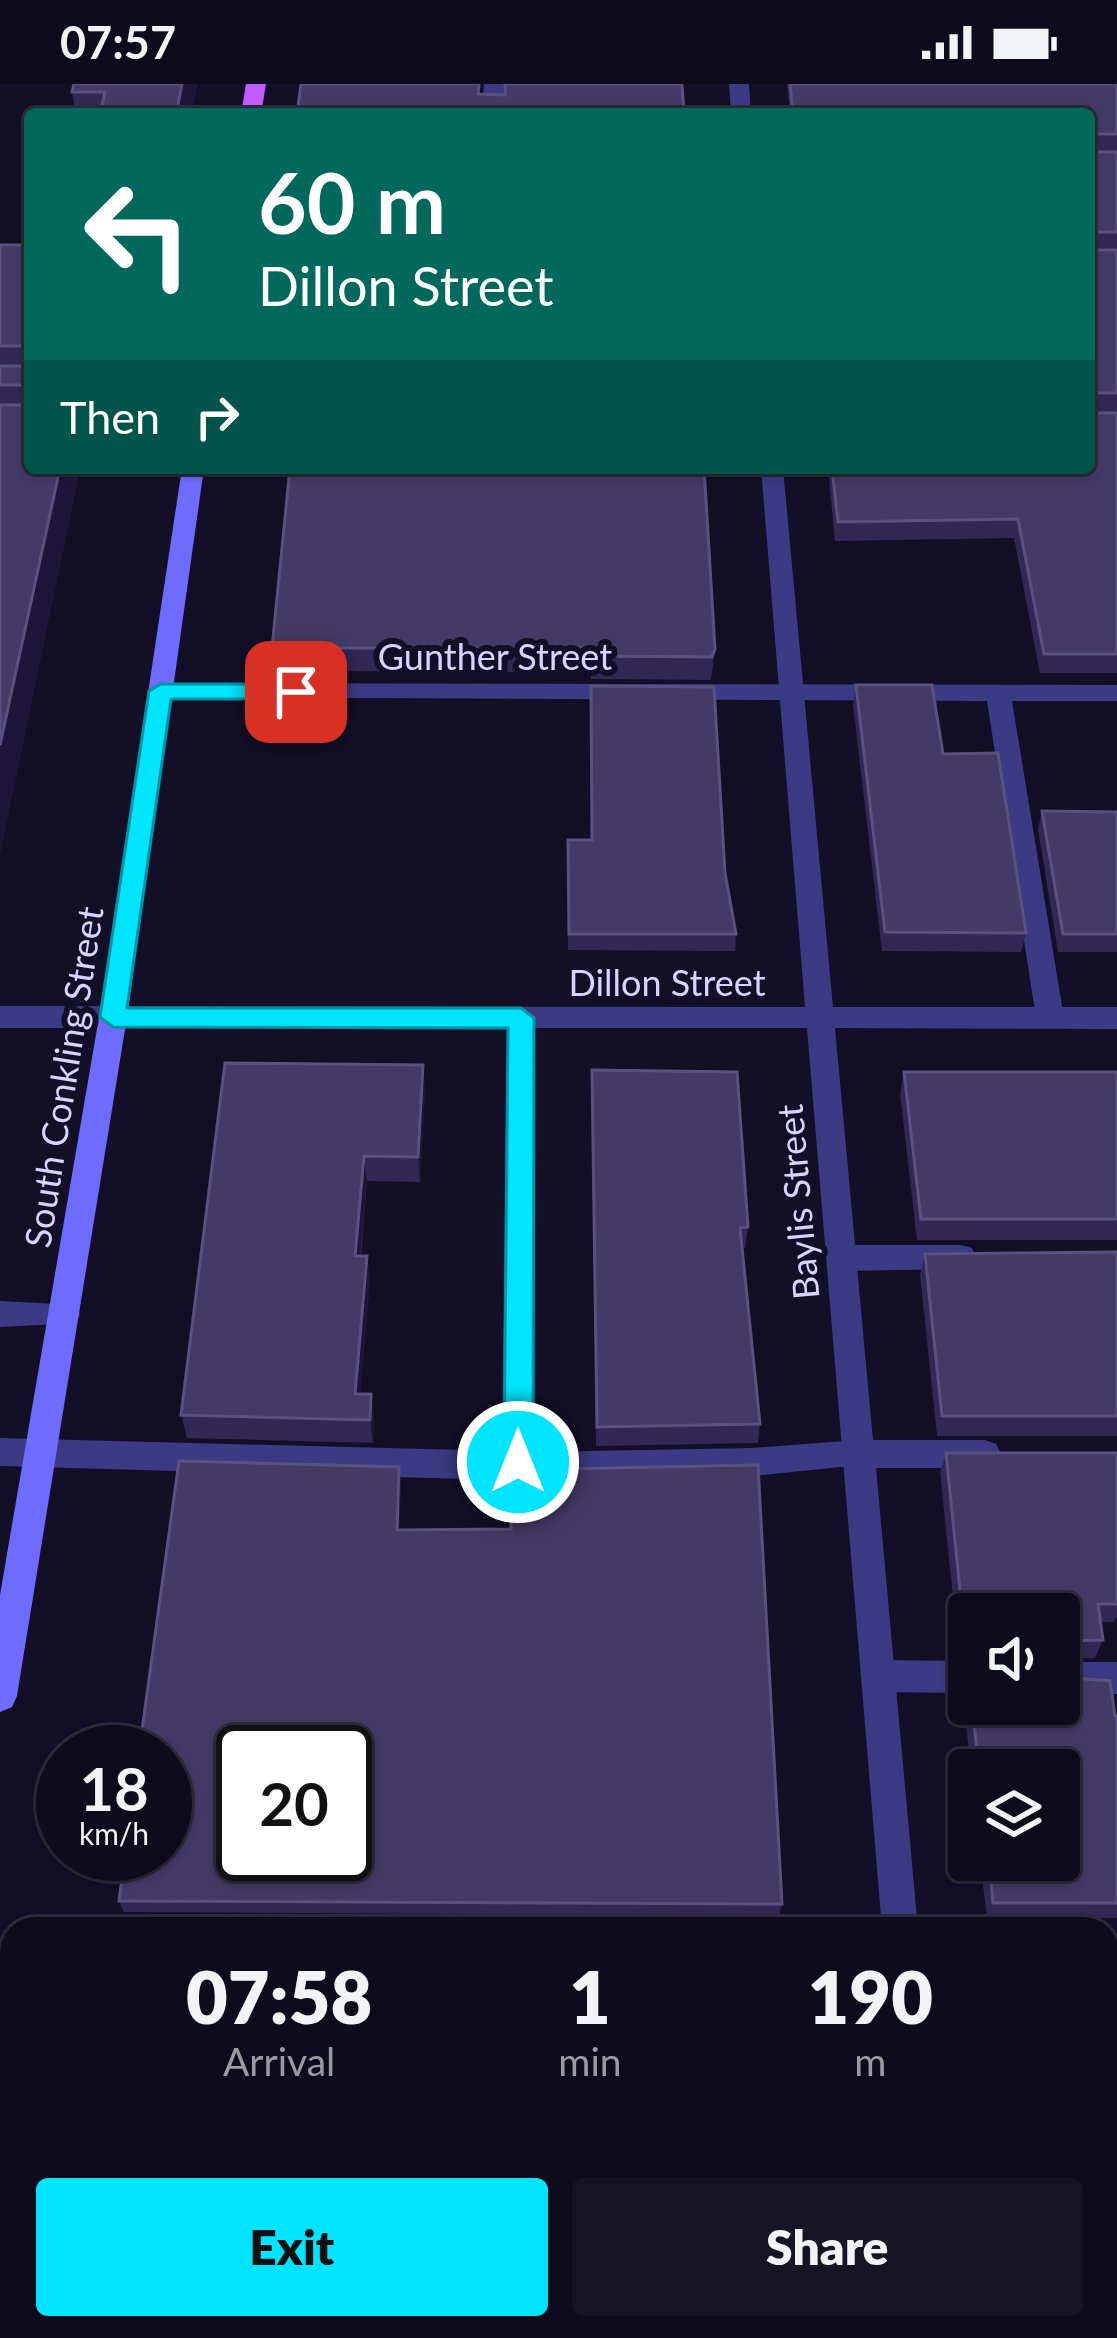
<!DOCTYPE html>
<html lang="en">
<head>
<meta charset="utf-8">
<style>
	body { margin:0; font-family:Lato,sans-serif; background:#171425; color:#f1f3f6; height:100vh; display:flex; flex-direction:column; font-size:45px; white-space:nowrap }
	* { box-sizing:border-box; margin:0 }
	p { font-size:39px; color:#9b9ba3 }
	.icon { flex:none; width:66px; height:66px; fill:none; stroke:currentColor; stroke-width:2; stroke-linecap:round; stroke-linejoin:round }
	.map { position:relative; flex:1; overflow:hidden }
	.sheet { position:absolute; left:0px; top:1833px; width:1119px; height:423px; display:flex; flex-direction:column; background:#0e0b1c; border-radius:36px 36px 0 0; box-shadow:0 3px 9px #0004,0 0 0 3px #2e2b3b }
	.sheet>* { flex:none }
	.guide { position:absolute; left:24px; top:24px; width:1071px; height:366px; border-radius:12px; box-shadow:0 3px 9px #0004,0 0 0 3px #2e2b3b; background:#00695c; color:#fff; overflow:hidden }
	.controls { position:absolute; left:948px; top:1509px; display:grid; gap:24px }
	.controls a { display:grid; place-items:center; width:132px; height:132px; border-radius:12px; background:#0e0b1c; box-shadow:0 3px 9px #0004,0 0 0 3px #2e2b3b; font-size:60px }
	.speed { position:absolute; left:36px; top:1641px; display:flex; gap:24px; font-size:60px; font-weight:700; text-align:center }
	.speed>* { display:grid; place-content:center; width:156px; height:156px; border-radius:50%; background:#0e0b1c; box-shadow:0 3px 9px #0004,0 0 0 3px #2e2b3b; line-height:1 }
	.speed small { font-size:30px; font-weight:400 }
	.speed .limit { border:6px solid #111; border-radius:18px; background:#fff; color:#111 }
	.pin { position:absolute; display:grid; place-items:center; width:102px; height:102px; color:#fff; margin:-51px; border-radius:24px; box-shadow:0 6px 18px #0006 }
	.me { position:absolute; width:132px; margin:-66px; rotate:0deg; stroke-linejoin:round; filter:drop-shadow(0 0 9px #0008) }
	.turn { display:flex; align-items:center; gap:42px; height:252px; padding:0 36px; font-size:54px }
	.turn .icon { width:156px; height:156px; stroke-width:2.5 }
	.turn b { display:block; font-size:84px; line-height:102px }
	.then { display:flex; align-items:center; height:114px; padding:0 36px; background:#0003; gap:24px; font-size:45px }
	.eta { display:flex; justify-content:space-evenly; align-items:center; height:204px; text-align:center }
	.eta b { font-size:72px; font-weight:800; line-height:84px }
	.button { display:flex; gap:24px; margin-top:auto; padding:24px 36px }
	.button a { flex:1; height:138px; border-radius:12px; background:#00e5ff; color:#111; font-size:48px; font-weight:800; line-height:138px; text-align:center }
	.button a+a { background:#171425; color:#f1f3f6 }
	.status { display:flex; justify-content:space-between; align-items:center; height:84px; padding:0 60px; background:#0e0b1c; direction:ltr }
	.status svg { height:33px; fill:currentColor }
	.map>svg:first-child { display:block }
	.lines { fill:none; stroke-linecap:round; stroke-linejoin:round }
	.lane { fill:#3d3a85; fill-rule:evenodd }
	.street { fill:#3d3a85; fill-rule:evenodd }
	.secondary { fill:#6f6bff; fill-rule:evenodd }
	.primary { fill:#c25bff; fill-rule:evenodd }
	.wall { fill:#312854 }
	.shaded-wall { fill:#1d163a }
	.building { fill:#433a66; stroke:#5a527e; stroke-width:3; fill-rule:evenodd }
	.route { fill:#00e5ff; stroke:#0095a6; stroke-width:3 }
	.labels { text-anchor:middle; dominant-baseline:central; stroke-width:12; stroke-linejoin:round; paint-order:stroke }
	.street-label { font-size:36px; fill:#d9d4ff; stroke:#130f26 }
</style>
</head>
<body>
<div class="status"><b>07:57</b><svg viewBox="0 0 49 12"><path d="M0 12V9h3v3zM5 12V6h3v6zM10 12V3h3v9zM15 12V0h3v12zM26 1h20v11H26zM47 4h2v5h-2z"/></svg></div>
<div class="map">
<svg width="1117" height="2254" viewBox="0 0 1117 2254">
	<rect width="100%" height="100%" fill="#130f26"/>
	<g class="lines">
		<!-- lane -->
		<g class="lane">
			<path d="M 484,0 L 504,0 L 502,30 L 482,30 Z"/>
			<path d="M 161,599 L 1117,601 L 1117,617 L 1012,617 L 1064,934 L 1050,945 L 1036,934 L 987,617 L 152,613 L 149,607 Z"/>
			<path d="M 521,923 L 535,934 L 534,1368 L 752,1364 L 859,1356 L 870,1360 L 875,1370 L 870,1380 L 752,1392 L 537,1397 L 0,1382 L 0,1354 L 502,1367 L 507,934 Z"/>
			<path d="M 841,1161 L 961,1161 L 972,1164 L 976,1173 L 972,1182 L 961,1185 L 841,1187 L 830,1183 L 826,1174 L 830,1165 Z"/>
			<path d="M 0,1217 L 76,1221 L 80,1230 L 76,1239 L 0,1243 Z"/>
			<path d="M 878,1576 L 969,1577 L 969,1609 L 878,1608 L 866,1603 L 861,1592 L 866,1581 Z"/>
			<rect x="1059" y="1578" width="58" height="32"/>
			<rect x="440" y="2244" width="40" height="10"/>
		</g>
		<!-- street -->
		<g class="street">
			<path d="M 729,0 L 749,0 L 751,30 L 731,30 Z"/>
			<path d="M 761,384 L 783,384 L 833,923 L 1117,923 L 1117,945 L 835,944 L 873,1356 L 985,1356 L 996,1360 L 1001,1370 L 996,1380 L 985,1384 L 876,1384 L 918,1845 L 882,1845 L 807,944 L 0,944 L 0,922 L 805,923 Z"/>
			<rect x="0" y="1936" width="12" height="38"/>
			<rect x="1107" y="1938" width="10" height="38"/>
		</g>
		<!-- secondary -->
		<path class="secondary" d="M 182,384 L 204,384 L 127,933 L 17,1612 L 12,1623 L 0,1628 L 0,1511 L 99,933 Z"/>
		<!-- primary -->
		<path class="primary" d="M 246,0 L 266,0 L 261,30 L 241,30 Z"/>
	</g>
	<!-- wall -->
	<g class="wall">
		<path d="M 197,0 L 192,30 L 76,30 L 72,8 Z"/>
		<path d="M 787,0 L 1117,0 L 1117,328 L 1090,328 L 1117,329 L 1117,589 L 1040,589 L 1014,454 L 835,457 L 828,384 L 1089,384 L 1089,30 L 790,30 Z"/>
		<path d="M 0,161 L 30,161 L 30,384 L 80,384 L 0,769 Z"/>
		<path d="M 272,564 L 715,565 L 711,596 L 591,595 L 591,588 L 275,587 Z"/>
		<path d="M 856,601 L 943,670 L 1026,849 L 1021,868 L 882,867 L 853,621 Z"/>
		<path d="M 1042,727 L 1117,728 L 1117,868 L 1058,868 L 1038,745 Z"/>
		<path d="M 568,756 L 725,789 L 736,850 L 735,867 L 568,866 Z"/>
		<path d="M 423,981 L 425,1006 L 420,1098 L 367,1097 L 361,1172 L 367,1172 L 370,1196 L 360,1310 L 371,1310 L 374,1333 L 373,1359 L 187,1354 L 181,1331 Z"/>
		<path d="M 904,988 L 1117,988 L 1117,1156 L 917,1156 L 900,1010 Z"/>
		<path d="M 592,1007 L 748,1143 L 745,1164 L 742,1164 L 760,1340 L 758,1359 L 596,1362 Z"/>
		<path d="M 1117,1168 L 1117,1352 L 937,1352 L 920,1191 L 925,1170 Z"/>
		<path d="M 946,1369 L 1117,1369 L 1117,1532 L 1114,1538 L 1101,1538 L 1103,1556 L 1095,1574 L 1063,1575 L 1062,1593 L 1117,1632 L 1117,1834 L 987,1834 L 980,1776 L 1059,1776 L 1059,1686 L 971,1686 L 963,1613 L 969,1597 L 969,1620 L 1059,1620 L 969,1530 L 969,1576 L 959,1572 L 940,1388 Z"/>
		<path d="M 399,1383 L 401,1398 L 399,1446 L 782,1820 L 779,1832 L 124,1828 L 119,1817 Z"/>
		<path d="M 1070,2244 L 1107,2244 L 1117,2254 L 1071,2254 Z"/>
	</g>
	<!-- shaded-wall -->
	<g class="shaded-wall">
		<path d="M 182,0 L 197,0 L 192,30 L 176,30 Z"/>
		<path d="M 60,384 L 80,384 L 0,769 L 0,661 Z"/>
		<path d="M 423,981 L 425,1006 L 420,1098 L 418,1073 Z"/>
		<path d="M 364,1072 L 367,1097 L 358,1196 L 355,1172 Z"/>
		<path d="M 367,1172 L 370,1196 L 358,1333 L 355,1310 Z"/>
		<path d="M 371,1310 L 374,1333 L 373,1359 L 370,1336 Z"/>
		<path d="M 399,1383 L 401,1398 L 398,1461 L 397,1446 Z"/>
		<path d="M 280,2244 L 287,2244 L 286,2254 L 279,2254 Z"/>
	</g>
	<!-- building -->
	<g class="building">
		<path d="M 74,0 L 182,0 L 176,30 L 100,30 L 105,8 L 72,8 Z"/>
		<path d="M 301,0 L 479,0 L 478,10 L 505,11 L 505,0 L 682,0 L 684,30 L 297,30 Z"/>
		<path d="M 790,0 L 1117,0 L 1117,50 L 1089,50 L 1090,68 L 1117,68 L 1117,148 L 1090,148 L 1090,166 L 1117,166 L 1117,309 L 1090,309 L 1090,329 L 1117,329 L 1117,570 L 1044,570 L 1018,435 L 838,438 L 832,384 L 1089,384 L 1089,30 L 793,30 Z"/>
		<path d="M 0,161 L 30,161 L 30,384 L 60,384 L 0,661 L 0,321 L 23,321 L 23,301 L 0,301 L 0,282 L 23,282 L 23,262 L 0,262 Z"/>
		<path d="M 290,384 L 704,384 L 715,565 L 712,573 L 591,572 L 591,564 L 272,564 Z"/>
		<path d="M 856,601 L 932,601 L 943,670 L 998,669 L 1026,849 L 885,848 Z"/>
		<path d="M 591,602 L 714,603 L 725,789 L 736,850 L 569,850 L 568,756 L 592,756 Z"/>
		<path d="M 1042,727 L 1117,728 L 1117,850 L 1063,850 Z"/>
		<path d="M 225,979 L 423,981 L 418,1073 L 364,1072 L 355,1172 L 367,1172 L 355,1310 L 371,1310 L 370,1336 L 181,1331 Z"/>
		<path d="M 592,986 L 737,988 L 748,1143 L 740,1144 L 760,1340 L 597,1343 Z"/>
		<path d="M 904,988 L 1117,988 L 1117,1135 L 921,1135 Z"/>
		<path d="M 1117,1168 L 1117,1332 L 942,1332 L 925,1170 Z"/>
		<path d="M 946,1369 L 1117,1369 L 1117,1520 L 1098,1520 L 1103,1556 L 1063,1557 L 1062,1593 L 1110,1597 L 1115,1632 L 1117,1632 L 1117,1819 L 993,1819 L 989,1776 L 1059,1776 L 1059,1686 L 979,1686 L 972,1620 L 1059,1620 L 1059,1530 L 969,1530 L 969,1556 L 965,1555 Z"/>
		<path d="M 179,1377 L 399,1383 L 397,1446 L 511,1445 L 511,1386 L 758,1381 L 782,1820 L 119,1817 L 125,1770 L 165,1770 L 165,1668 L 139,1668 ZM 243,1668 L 345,1668 L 345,1770 L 243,1770 Z"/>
		<path d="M 1107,2145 L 1117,2146 L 1117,2254 L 1092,2254 L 1091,2244 L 1107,2244 Z"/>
		<path d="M 69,2244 L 280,2244 L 279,2254 L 67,2254 Z"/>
	</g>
	<!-- route -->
	<path class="route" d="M 161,600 L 296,600 L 307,608 L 296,615 L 171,615 L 127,924 L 521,924 L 534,934 L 533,1378 L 529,1388 L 508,1388 L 504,1378 L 508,944 L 113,943 L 100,933 L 149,607 Z"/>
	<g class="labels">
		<!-- street labels -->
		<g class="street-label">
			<text x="495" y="572">Gunther Street</text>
			<text x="667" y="898">Dillon Street</text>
			<text transform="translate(63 993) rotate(-81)">South Conkling Street</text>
			<text transform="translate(797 1118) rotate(-95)">Baylis Street</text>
		</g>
	</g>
</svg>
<div class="controls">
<a><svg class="icon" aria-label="sound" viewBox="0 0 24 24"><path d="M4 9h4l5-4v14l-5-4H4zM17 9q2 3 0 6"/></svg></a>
<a><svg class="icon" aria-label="layers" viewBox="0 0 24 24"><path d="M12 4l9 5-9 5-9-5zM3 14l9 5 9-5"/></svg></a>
</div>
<div class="speed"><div>18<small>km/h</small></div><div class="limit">20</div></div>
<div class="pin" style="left:296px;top:608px;background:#d93025"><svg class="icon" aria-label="arrive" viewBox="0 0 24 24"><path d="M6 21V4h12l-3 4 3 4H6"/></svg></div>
<svg class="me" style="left:518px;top:1378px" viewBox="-20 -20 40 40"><circle r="17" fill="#00e5ff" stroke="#fff" stroke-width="3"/><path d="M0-11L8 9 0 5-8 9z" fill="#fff"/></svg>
<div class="guide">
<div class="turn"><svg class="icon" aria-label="left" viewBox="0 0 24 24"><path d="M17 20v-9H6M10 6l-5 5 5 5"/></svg><div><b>60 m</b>Dillon Street</div></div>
<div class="then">Then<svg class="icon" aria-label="right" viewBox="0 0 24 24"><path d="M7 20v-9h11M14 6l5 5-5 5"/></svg></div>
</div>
<section class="sheet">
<div class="eta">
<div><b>07:58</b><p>Arrival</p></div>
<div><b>1</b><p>min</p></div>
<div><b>190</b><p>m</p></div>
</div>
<div class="button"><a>Exit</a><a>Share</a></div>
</section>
</div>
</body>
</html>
